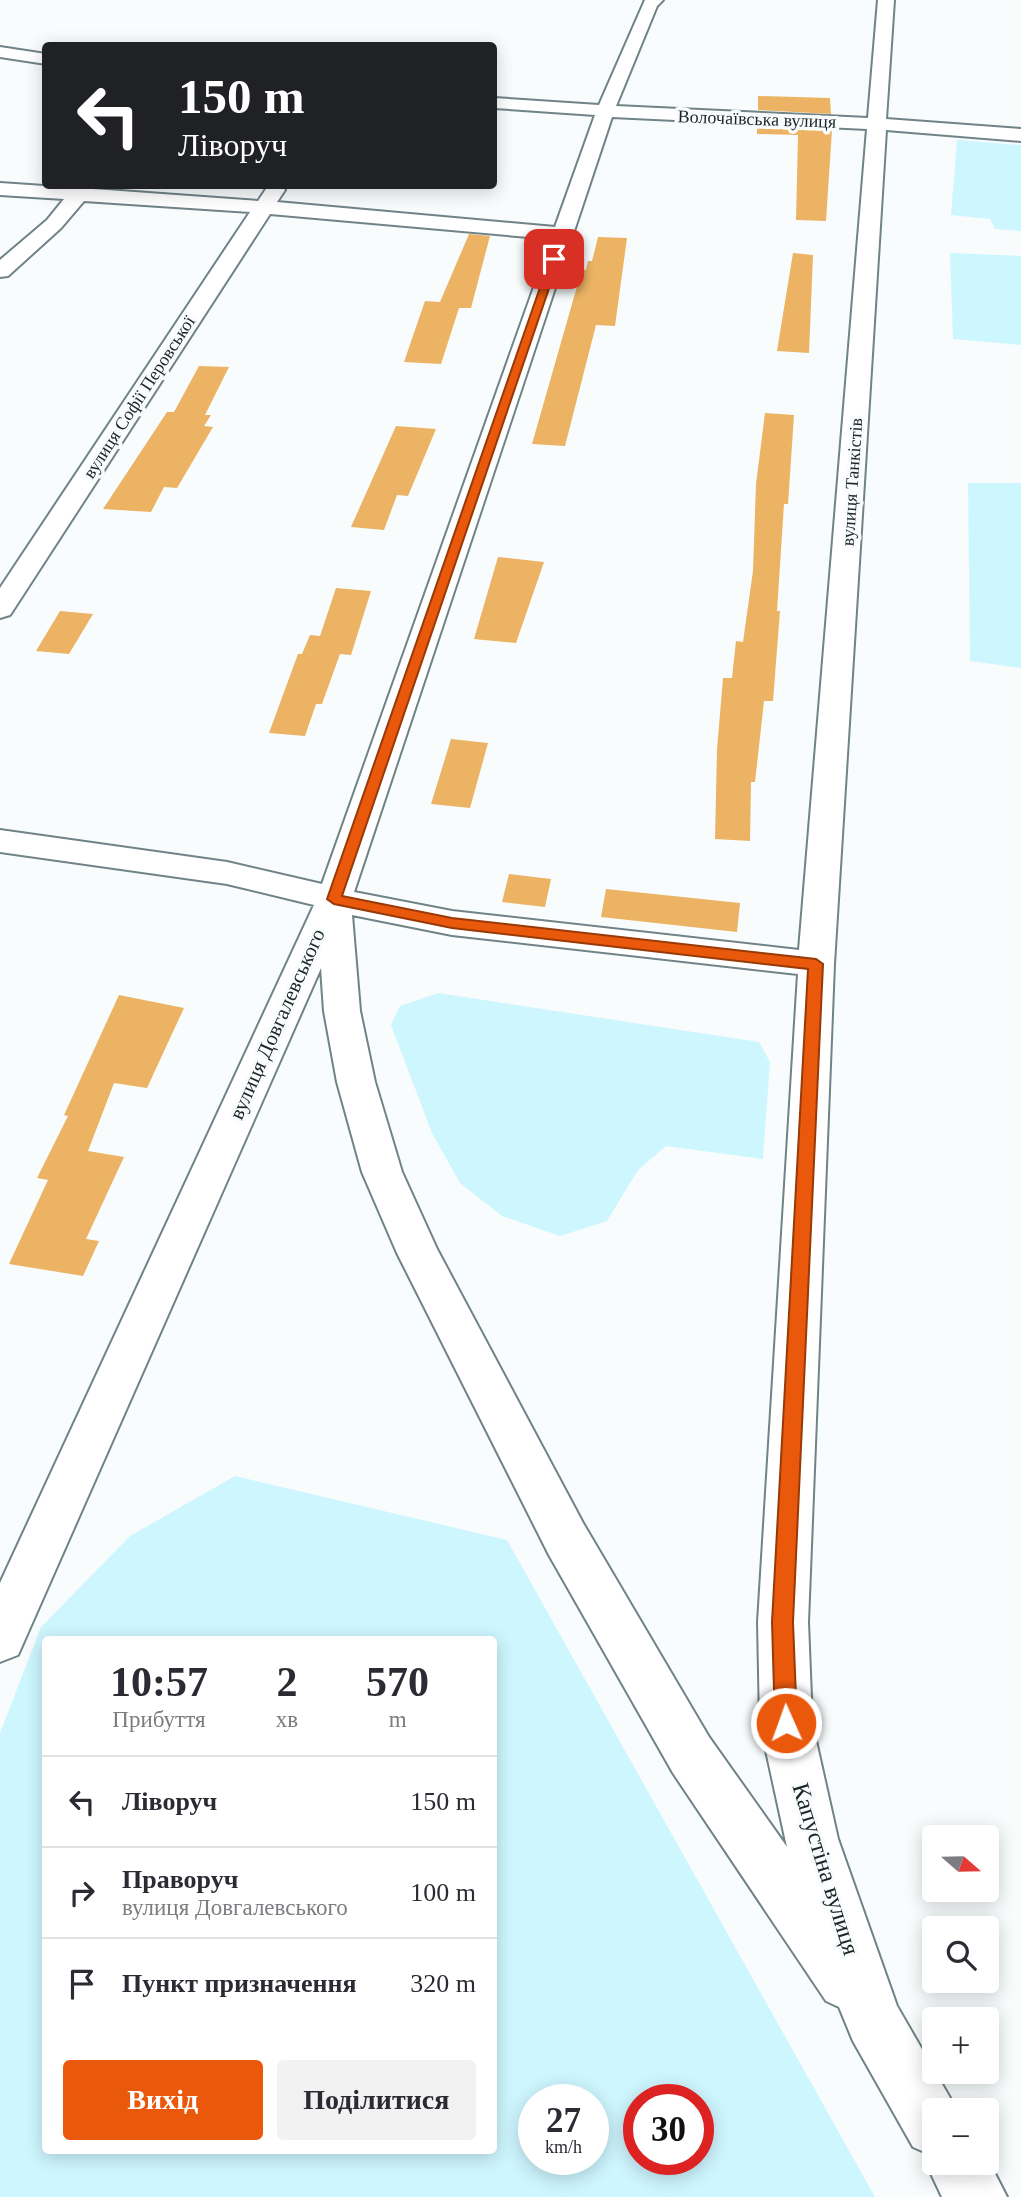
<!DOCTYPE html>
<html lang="uk">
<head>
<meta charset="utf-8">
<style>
	body { margin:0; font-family:Georgia,serif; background:#f2f2f3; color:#2b2b33; height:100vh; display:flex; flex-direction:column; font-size:26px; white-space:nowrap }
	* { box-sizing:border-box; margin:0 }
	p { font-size:23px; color:#7c7c81 }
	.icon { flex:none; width:38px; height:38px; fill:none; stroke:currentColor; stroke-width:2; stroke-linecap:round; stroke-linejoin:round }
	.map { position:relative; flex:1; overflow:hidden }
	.drawer { position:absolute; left:42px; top:1636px; width:455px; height:518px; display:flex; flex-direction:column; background:#fff; border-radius:7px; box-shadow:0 4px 18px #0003 }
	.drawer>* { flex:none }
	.top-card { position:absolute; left:42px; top:42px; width:455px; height:147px; border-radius:7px; box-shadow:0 4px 18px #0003; background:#202124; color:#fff; overflow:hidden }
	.needle { width:46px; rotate:110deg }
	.controls { position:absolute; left:922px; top:1825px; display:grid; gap:14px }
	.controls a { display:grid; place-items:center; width:77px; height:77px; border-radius:7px; background:#fff; box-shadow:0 4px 18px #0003; font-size:35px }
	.speed { position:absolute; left:518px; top:2084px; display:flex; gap:14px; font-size:35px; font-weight:700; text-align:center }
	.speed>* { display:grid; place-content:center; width:91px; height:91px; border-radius:50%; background:#fff; box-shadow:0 4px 18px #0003; line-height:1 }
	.speed small { font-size:18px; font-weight:400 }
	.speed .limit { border:10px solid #d22; background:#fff; color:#111 }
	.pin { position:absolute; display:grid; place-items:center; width:60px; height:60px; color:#fff; margin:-30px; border-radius:14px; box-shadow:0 4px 10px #0006 }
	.me { position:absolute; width:77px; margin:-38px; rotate:358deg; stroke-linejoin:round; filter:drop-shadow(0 0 5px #0008) }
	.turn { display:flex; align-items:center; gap:24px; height:147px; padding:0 21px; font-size:32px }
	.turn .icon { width:91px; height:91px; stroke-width:2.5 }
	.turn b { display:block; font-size:49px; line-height:60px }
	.eta { display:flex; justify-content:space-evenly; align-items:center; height:119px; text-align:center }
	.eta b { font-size:42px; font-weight:800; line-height:49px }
	.button { display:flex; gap:14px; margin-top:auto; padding:14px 21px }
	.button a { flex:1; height:80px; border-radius:7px; background:#ea580c; color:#fff; font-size:28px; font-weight:800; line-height:80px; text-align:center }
	.button a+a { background:#f2f2f3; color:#2b2b33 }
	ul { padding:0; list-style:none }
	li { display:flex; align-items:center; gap:21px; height:91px; padding:0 21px; border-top:2px solid #e1e1e2 }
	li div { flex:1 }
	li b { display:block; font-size:26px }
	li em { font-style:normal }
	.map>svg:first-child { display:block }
	.green { fill:#cef6ff; fill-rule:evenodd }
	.building { fill:#ebb363 }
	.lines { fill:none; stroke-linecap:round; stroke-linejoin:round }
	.street-casing { stroke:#708387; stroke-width:4 }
	.street { fill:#fff; fill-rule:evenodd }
	.route { fill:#ea580c; stroke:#983908; stroke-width:2 }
	.labels { text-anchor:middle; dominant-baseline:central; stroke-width:7; stroke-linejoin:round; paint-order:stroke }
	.far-street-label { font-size:18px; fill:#1d2527; stroke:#f8fcfd }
	.street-label { font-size:21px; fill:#1d2527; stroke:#f8fcfd }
	.near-street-label { font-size:24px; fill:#1d2527; stroke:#f8fcfd }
</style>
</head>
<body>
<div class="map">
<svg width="1021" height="2197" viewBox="0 0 1021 2197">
	<rect width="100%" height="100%" fill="#f8fcfd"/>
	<!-- green -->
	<g class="green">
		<path d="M 957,140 L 1021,145 L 1021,231 L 995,229 L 990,219 L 951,215 Z"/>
		<path d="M 950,253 L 1021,256 L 1021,345 L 953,339 Z"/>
		<path d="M 968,483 L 1021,483 L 1021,668 L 970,661 Z"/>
		<path d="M 438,993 L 759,1042 L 770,1062 L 763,1159 L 666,1146 L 638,1170 L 607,1221 L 560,1236 L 502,1216 L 460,1183 L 432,1133 L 391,1025 L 400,1006 Z"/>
		<path d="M 235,1476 L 507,1540 L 875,2197 L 0,2197 L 0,1733 L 41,1627 L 130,1536 ZM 46,1640 L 494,1640 L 494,2151 L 46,2151 ZM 593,2100 L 593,2160 L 534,2160 L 534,2100 ZM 639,2100 L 698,2100 L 698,2160 L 639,2160 Z"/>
	</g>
	<!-- building -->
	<g class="building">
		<path d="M 758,96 L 830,98 L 831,114 L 758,110 Z"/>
		<path d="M 757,126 L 832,130 L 826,221 L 796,220 L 798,135 L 757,134 Z"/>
		<path d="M 469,234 L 490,236 L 471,308 L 459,308 L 441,364 L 404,362 L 425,301 L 440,302 Z"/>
		<path d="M 598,237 L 627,238 L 615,326 L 596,325 L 565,446 L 532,444 L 582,269 L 586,270 L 588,261 L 592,261 Z"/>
		<path d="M 793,253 L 813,255 L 809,353 L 777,351 Z"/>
		<path d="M 199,366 L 229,367 L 205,415 L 211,415 L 204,426 L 213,427 L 177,488 L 164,487 L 151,512 L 103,509 L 167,412 L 174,412 Z"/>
		<path d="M 765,413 L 794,415 L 788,504 L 784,504 L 777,611 L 780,611 L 773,701 L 764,701 L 755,782 L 751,782 L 750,841 L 715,839 L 717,750 L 723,678 L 732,678 L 736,641 L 743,642 L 753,571 L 756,484 Z"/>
		<path d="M 396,426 L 436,429 L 408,496 L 397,495 L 384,530 L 351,527 Z"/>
		<path d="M 498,557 L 544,562 L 516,643 L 474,639 Z"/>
		<path d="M 336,588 L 371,591 L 351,655 L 340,654 L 322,704 L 316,704 L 305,736 L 269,733 L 298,654 L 302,654 L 310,635 L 320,636 Z"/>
		<path d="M 60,611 L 93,614 L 69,654 L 36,651 Z"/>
		<path d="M 451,739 L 488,743 L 470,808 L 431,804 Z"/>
		<path d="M 509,874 L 551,879 L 545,907 L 502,902 Z"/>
		<path d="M 606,889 L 740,903 L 737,932 L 601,917 Z"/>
		<path d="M 119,995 L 184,1008 L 147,1088 L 114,1083 L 88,1151 L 124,1157 L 86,1239 L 99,1241 L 83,1276 L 9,1264 L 48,1180 L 37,1178 L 68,1116 L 64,1115 Z"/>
	</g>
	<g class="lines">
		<!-- street casing -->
		<g class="street-casing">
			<g id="street">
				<path d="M 645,0 L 663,0 L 657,6 L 616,106 L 868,118 L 878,0 L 894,0 L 886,119 L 1021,129 L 1021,141 L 886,130 L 834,964 L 808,1622 L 812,1723 L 838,1839 L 897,2006 L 957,2110 L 934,2110 L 934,2163 L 987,2163 L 987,2158 L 1007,2197 L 942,2197 L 926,2163 L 929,2154 L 913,2147 L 853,2041 L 839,2007 L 826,2001 L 673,1773 L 549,1555 L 397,1253 L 362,1172 L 337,1082 L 324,1011 L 321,968 L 18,1655 L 0,1662 L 0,1583 L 314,905 L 227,884 L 0,852 L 0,830 L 227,862 L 322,884 L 551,239 L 270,214 L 14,609 L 10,615 L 0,618 L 0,588 L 250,212 L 84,201 L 61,228 L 8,276 L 0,277 L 0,260 L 47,220 L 64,199 L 0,195 L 0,183 L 74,188 L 95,186 L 93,189 L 258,201 L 268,186 L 281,186 L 285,190 L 277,202 L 555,227 L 595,115 L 494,108 L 494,98 L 599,105 ZM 612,117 L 867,129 L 799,950 L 452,911 L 354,892 ZM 352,915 L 452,935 L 798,974 L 758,1622 L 760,1723 L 787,1847 L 709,1737 L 583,1523 L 437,1249 L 402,1172 L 375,1082 L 360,1011 Z"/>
				<path d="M 0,47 L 46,54 L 46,64 L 0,57 Z"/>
			</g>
		</g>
		<!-- street -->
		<use href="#street" class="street"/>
	</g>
	<!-- route -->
	<path class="route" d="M 554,257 L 559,259 L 342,896 L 452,918 L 816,959 L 823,964 L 793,1622 L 797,1723 L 793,1731 L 786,1734 L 778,1731 L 775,1723 L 772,1622 L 808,969 L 452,928 L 334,904 L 327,899 L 550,259 Z"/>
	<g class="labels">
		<!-- far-street labels -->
		<g class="far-street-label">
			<text transform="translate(757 119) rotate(2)">Волочаївська вулиця</text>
			<text transform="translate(139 397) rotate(-57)">вулиця Софії Перовської</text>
			<text transform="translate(852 482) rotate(-86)">вулиця Танкістів</text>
		</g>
		<!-- street labels -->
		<g class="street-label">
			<text transform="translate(277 1024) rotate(-66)">вулиця Довгалевського</text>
		</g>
		<!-- near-street labels -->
		<g class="near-street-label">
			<text transform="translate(826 1869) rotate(73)">Капустіна вулиця</text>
		</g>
	</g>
</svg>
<div class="controls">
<a><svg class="needle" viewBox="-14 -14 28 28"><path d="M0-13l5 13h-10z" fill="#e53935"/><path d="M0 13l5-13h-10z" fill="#7c7c81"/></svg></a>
<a><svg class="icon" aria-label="search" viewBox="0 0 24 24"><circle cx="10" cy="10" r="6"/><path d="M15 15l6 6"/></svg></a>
<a>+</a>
<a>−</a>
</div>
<div class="speed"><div>27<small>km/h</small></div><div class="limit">30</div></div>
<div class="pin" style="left:554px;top:259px;background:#d93025"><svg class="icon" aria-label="arrive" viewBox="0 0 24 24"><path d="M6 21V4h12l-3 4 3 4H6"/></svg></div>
<svg class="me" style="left:786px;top:1723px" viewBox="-20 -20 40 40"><circle r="17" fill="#ea580c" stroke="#fff" stroke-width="3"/><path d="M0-11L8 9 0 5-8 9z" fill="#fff"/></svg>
<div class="top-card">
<div class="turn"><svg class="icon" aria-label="left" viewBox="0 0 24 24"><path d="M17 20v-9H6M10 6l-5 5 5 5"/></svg><div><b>150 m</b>Ліворуч</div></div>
</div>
<section class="drawer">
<div class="eta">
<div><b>10:57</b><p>Прибуття</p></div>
<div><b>2</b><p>хв</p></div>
<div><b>570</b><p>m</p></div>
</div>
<ul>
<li><svg class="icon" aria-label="left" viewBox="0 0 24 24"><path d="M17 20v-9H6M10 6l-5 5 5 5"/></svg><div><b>Ліворуч</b></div><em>150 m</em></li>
<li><svg class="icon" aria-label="right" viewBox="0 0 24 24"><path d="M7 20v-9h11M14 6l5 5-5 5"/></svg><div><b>Праворуч</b><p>вулиця Довгалевського</p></div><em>100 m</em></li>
<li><svg class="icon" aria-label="arrive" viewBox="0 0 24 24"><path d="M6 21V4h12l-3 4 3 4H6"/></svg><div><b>Пункт призначення</b></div><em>320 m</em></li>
</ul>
<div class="button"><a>Вихід</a><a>Поділитися</a></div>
</section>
</div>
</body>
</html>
